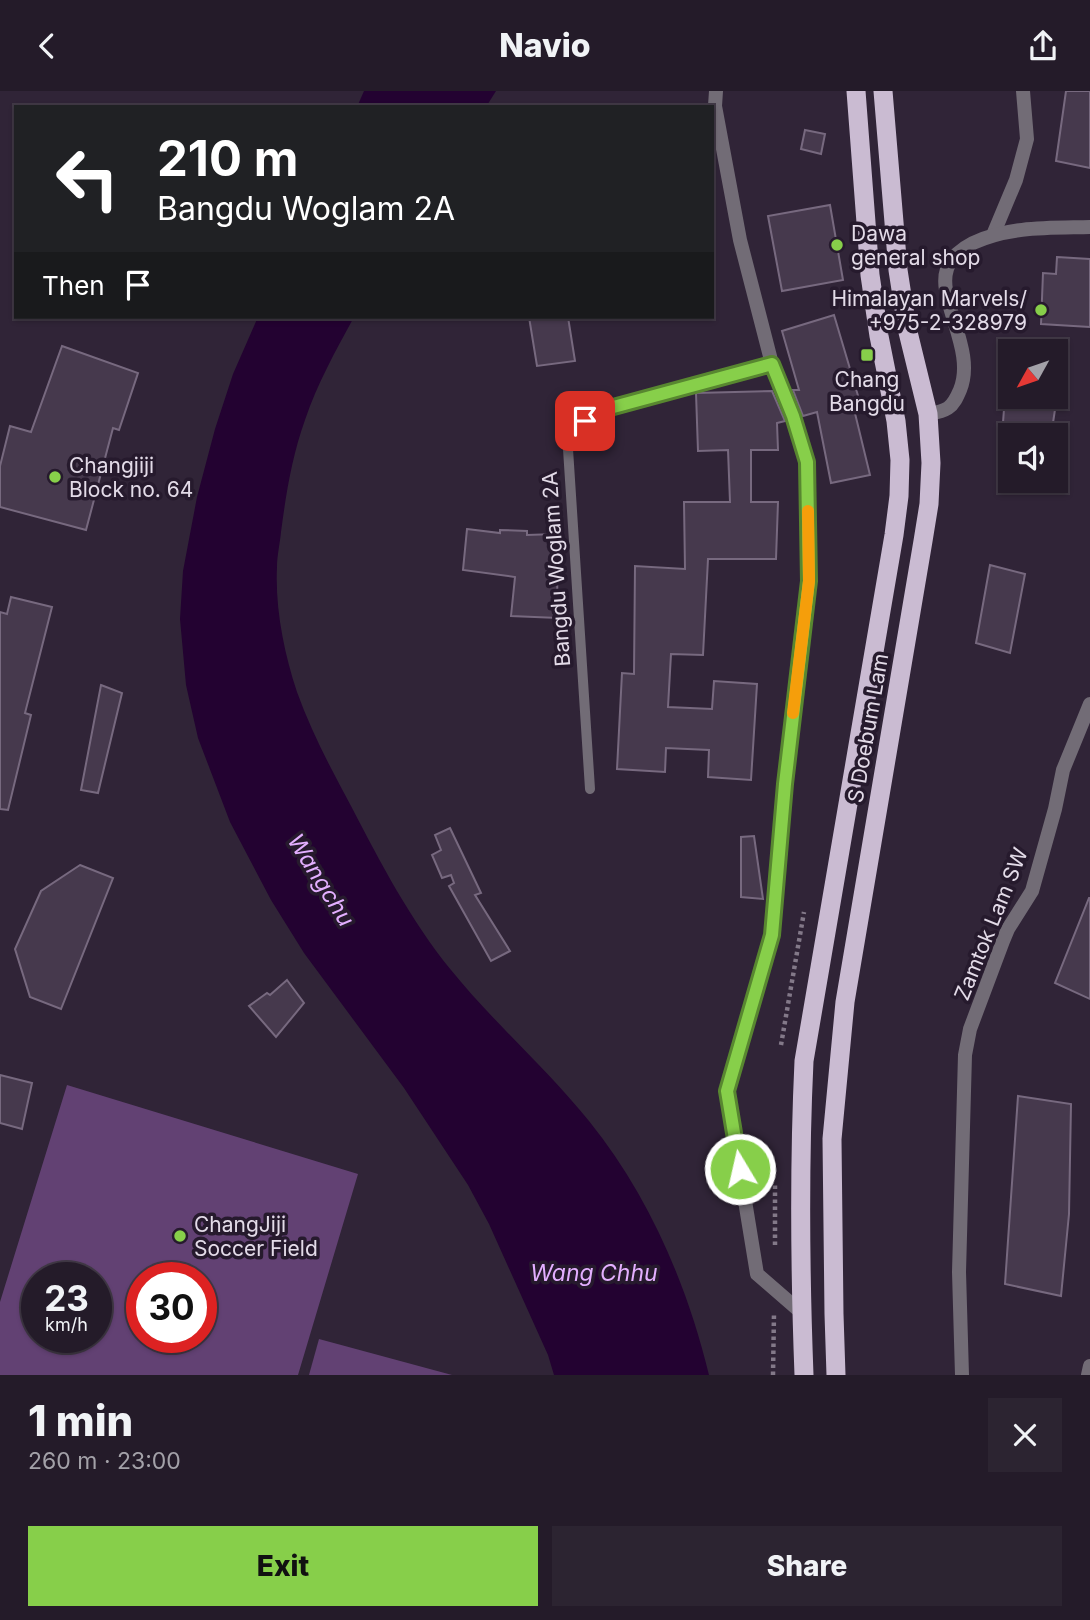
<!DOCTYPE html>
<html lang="en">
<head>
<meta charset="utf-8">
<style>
	body { margin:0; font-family:Inter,sans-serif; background:#2c2431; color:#f1f3f6; height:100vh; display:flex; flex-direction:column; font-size:26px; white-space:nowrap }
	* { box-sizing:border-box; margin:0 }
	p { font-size:23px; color:#a3a1a8 }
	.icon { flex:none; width:38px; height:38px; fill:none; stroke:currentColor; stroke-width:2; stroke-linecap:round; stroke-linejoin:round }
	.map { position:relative; height:1284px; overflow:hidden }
	.side { display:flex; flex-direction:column; background:#241b29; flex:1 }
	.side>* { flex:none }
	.top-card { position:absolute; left:14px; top:14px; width:700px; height:214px; border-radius:0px; box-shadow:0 2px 5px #0004,0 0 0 2px #413946; background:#202124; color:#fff; overflow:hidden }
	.needle { width:46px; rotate:230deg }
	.fabs { position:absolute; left:998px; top:248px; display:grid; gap:14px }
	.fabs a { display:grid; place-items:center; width:70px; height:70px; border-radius:0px; background:#241b29; box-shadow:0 2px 5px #0004,0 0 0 2px #413946; font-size:35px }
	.speed { position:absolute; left:21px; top:1171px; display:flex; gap:14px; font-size:35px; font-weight:700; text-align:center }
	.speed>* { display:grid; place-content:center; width:91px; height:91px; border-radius:50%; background:#241b29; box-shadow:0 2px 5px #0004,0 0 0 2px #413946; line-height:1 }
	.speed small { font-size:18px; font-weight:400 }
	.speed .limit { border:10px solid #d22; background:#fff; color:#111 }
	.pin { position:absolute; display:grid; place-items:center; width:60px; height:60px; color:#fff; margin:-30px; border-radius:14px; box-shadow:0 4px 10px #0006 }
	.me { position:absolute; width:77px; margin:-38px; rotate:351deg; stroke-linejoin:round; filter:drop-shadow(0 0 5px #0008) }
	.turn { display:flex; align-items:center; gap:24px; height:147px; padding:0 28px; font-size:32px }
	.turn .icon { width:91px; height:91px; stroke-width:2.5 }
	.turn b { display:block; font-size:49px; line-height:60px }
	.then { display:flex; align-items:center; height:66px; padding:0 28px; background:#0003; gap:14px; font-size:26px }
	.round { display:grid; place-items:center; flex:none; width:74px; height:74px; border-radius:0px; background:#2c2431 }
	.overview { display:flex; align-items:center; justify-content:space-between; height:119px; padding:0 28px }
	h1 { font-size:42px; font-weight:800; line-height:52px }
	.primary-button { display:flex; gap:14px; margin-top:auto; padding:14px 28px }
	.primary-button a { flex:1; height:80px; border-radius:0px; background:#87cf4a; color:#111; font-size:28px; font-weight:800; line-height:80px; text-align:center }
	.primary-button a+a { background:#2c2431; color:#f1f3f6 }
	header { display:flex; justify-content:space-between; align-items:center; height:91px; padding:0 28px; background:#241b29; font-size:32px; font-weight:800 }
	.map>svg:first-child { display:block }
	.green { fill:#624173; fill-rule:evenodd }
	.water { fill:#230231 }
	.building { fill:#46394d; stroke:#77697f; stroke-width:2 }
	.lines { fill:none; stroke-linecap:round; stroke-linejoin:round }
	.path { stroke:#837989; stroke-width:4.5; stroke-dasharray:3.5 3.5; stroke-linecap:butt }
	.service { stroke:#726c76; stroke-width:10 }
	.minor { stroke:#726c76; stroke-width:14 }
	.trunk { stroke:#cabbd2; stroke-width:19 }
	.route-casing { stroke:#588730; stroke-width:18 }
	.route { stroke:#87cf4a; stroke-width:12 }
	.slow { stroke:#f59e0b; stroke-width:12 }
	.poi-dot { fill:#87cf4a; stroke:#261a2d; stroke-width:2.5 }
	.labels { text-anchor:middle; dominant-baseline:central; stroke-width:7; stroke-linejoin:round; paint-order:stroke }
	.poi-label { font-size:21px; fill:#e3dbe8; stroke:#261a2d; text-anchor:start }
	.street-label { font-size:21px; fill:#e3dbe8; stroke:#261a2d }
	.water-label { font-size:23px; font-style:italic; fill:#e3afff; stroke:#261a2d }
</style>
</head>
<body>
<header><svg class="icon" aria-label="back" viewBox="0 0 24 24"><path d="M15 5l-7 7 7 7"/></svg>Navio<svg class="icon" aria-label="share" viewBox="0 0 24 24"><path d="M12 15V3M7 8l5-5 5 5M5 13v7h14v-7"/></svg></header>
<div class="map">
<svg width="1090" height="1284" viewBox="0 0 1090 1284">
	<rect width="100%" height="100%" fill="#302437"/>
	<!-- green -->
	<g class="green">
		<path d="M 67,994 L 358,1083 L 298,1284 L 0,1284 L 0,1211 ZM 37,1186 L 96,1186 L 96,1246 L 37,1246 ZM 142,1186 L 201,1186 L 201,1246 L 142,1246 Z"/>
		<path d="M 319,1248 L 452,1284 L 309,1284 Z"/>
	</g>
	<!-- water -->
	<g class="water">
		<path d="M 364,0 L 496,0 L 486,16 L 357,16 Z"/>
		<path d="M 258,226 L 354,226 C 336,259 317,293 305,329 C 292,365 286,403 281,441 C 280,452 277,465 277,476 C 275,517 284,562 297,601 C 311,640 331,678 351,715 C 380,771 411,830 451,879 C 494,932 546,977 589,1030 C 648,1103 687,1193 709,1284 L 554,1284 L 548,1264 L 489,1133 L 468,1094 L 404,997 L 304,862 L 271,809 L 230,731 L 198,647 L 186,594 L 180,528 L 183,480 L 197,406 L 215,338 L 233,283 Z"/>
	</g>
	<!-- building -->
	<g class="building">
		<path d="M 1066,0 L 1090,0 L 1090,77 L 1056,70 Z"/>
		<path d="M 805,39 L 825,43 L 821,63 L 801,58 Z"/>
		<path d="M 830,114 L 843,189 L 782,200 L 768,125 Z"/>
		<path d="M 1057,166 L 1090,168 L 1090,236 L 1041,233 L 1043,182 L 1056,183 Z"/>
		<path d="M 834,224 L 859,308 L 852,310 L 870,384 L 831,392 L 817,321 L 803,325 L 793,299 L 799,299 L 782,240 Z"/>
		<path d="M 529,226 L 568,226 L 575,270 L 537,275 Z"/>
		<path d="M 62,255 L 138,282 L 119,339 L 113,337 L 86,439 L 0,416 L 0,375 L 10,335 L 31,341 Z"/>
		<path d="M 772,300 L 785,330 L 777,332 L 778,359 L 751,359 L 751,411 L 778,411 L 776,468 L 708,468 L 703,564 L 671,563 L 668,616 L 712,618 L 714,590 L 757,593 L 751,689 L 708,686 L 709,659 L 666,657 L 665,681 L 617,678 L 622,582 L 634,583 L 635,475 L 685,478 L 684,411 L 730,411 L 728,359 L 698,360 L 696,302 Z"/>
		<path d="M 1005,305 L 1056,312 L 1051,345 L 1002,345 Z"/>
		<path d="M 467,438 L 500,442 L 500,439 L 527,440 L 527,444 L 556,443 L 558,527 L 511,525 L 515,486 L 463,479 Z"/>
		<path d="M 990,474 L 1025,483 L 1010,562 L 976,552 Z"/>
		<path d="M 11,506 L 52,516 L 25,622 L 31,624 L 8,719 L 0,718 L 0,521 L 7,523 Z"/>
		<path d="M 101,594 L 122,602 L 98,702 L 81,699 Z"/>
		<path d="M 450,737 L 481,802 L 475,804 L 510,860 L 491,870 L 449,795 L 454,792 L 451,784 L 442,787 L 432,764 L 441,759 L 435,744 Z"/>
		<path d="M 754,745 L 763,808 L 741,806 L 741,746 Z"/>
		<path d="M 80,774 L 113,787 L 61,918 L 30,906 L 15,858 L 41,800 Z"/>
		<path d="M 1089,807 L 1090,807 L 1090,908 L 1055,892 Z"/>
		<path d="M 287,889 L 304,912 L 276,946 L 249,915 L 267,902 L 270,904 Z"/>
		<path d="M 0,984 L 32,992 L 22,1038 L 0,1032 Z"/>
		<path d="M 1018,1005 L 1071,1013 L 1069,1123 L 1061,1205 L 1005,1193 Z"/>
	</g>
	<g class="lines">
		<!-- path -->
		<g class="path">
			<path d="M 781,954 L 804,821"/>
			<path d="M 775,1154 L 775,1092"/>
			<path d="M 773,1284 L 774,1222"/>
		</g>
		<!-- service -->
		<path class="service" d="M 590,698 L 568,358 L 585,330 L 606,318 L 772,273"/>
		<!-- minor -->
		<g class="minor">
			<path d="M 716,0 L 715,15 L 740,149 L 772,273 L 793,325 L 807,371 L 809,490 L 785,693 L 772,844 L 727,1000 L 757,1183 L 802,1222"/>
			<path d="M 993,144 L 1016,89 L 1027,48 L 1023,0"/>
			<path d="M 928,323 C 934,322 942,321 948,317 C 954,313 957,306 960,299 C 973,267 951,231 946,199 C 945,193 945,184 947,178 C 950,167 963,157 973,152 C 1009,135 1051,137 1090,136"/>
			<path d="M 962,1284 L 959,1181 L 965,964 L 970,938 L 1003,850 L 1008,838 L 1032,800 L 1055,718 L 1063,679 L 1090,613"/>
			<path d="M 1088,1284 L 1090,1275"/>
		</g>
		<!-- trunk -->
		<g class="trunk">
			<path d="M 804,1284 C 800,1179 799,1075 804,970 L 894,444 L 899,405 L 900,369 L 896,330 L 879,245 L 870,184 L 856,0"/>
			<path d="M 836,1284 L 834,1223 L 832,1048 L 845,911 L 923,450 L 929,413 L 931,372 L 928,323 L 907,237 L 898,179 L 883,0"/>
		</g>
	</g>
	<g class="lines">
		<!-- route casing -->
		<g class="route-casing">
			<path id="route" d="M 585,330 L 606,318 L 772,273 L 793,325 L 807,371 L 809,490 L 785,693 L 772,844 L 727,1000 L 740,1078"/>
		</g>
		<!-- route -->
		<use href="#route" class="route"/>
		<!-- slow -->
		<path class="slow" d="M 793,622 L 809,490 L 808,420"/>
	</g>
	<!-- markers -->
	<g class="poi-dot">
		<circle cx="837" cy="154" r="7"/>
		<circle cx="1041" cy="219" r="7"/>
		<rect x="860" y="257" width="14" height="14" rx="3.5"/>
		<circle cx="55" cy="386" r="7"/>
		<circle cx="180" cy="1145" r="7"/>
	</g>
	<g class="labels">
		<!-- poi labels -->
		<g class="poi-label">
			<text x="851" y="142">Dawa<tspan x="851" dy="24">general shop</tspan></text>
			<text x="1027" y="207" text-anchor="end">Himalayan Marvels/<tspan x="1027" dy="24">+975-2-328979</tspan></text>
			<text x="867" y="288" text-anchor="middle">Chang<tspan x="867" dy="24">Bangdu</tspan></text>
			<text x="69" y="374">Changjiji<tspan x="69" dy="24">Block no. 64</tspan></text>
			<text x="194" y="1133">ChangJiji<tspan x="194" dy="24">Soccer Field</tspan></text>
		</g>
		<!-- street labels -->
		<g class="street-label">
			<text transform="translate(556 478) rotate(-94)">Bangdu Woglam 2A</text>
			<text transform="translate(868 637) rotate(-80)">S Doebum Lam</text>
			<text transform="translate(991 833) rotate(-68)">Zamtok Lam SW</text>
		</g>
		<!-- water labels -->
		<g class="water-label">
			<text transform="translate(321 789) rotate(58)">Wangchu</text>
			<text x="594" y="1182">Wang Chhu</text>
		</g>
	</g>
</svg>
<div class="fabs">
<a><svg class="needle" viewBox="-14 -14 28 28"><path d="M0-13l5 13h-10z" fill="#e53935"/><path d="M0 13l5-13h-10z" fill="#a3a1a8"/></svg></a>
<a><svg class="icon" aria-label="sound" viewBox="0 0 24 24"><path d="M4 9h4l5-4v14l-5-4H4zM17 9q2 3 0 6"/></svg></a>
</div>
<div class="speed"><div>23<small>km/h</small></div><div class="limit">30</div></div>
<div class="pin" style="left:585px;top:330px;background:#d93025"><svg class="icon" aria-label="arrive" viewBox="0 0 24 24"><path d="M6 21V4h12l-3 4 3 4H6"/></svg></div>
<svg class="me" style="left:740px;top:1078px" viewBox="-20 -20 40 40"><circle r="17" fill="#87cf4a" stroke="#fff" stroke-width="3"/><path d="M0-11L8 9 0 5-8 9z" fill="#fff"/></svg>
<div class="top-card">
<div class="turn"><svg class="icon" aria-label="left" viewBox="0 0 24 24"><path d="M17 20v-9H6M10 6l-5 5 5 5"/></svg><div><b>210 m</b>Bangdu Woglam 2A</div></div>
<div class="then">Then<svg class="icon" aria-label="arrive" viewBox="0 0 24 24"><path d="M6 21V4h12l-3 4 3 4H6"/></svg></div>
</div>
</div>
<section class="side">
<div class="overview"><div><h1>1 min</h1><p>260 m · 23:00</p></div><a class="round"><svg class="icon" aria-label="close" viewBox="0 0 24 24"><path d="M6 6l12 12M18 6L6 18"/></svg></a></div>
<div class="primary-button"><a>Exit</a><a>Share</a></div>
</section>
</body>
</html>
